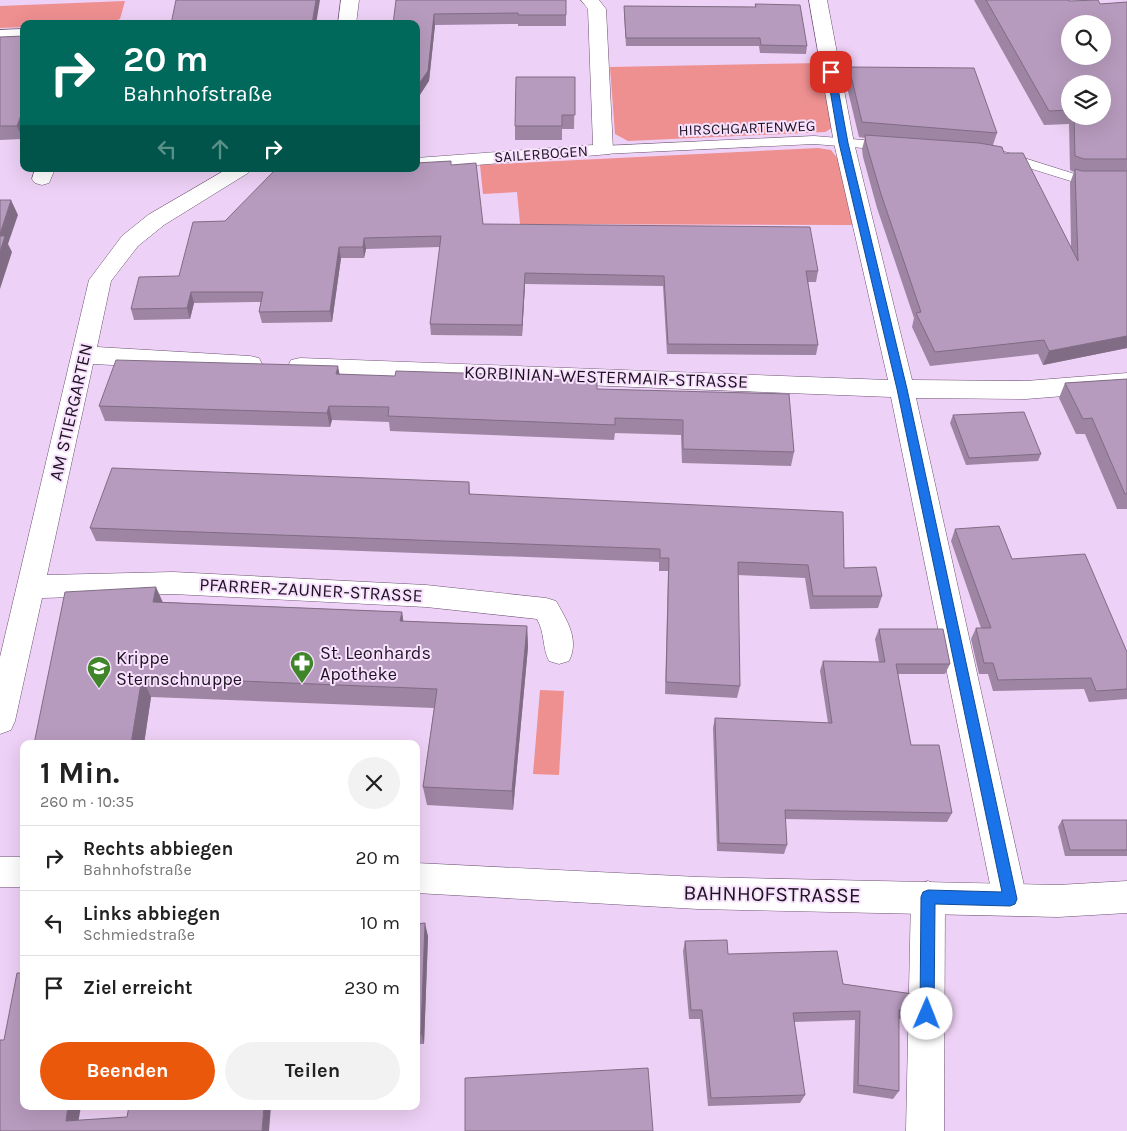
<!DOCTYPE html>
<html lang="de">
<head>
<meta charset="utf-8">
<style>
	body { margin:0; font-family:Karla,sans-serif; background:#f2f2f2; color:#222; height:100vh; display:flex; flex-direction:column; font-size:19px; white-space:nowrap }
	* { box-sizing:border-box; margin:0 }
	p { font-size:16px; color:#767676 }
	.icon { flex:none; width:28px; height:28px; fill:none; stroke:currentColor; stroke-width:2; stroke-linecap:round; stroke-linejoin:round }
	.map { position:relative; flex:1; overflow:hidden }
	.drawer { position:absolute; left:20px; top:740px; width:400px; height:370px; display:flex; flex-direction:column; background:#fff; border-radius:10px; box-shadow:0 5px 20px #0002 }
	.drawer>* { flex:none }
	.guide { position:absolute; left:20px; top:20px; width:400px; height:152px; border-radius:10px; box-shadow:0 5px 20px #0002; background:#00695c; color:#fff; overflow:hidden }
	.tools { position:absolute; left:1061px; top:15px; display:grid; gap:10px }
	.tools a { display:grid; place-items:center; width:50px; height:50px; border-radius:50%; background:#fff; box-shadow:0 5px 20px #0002; font-size:25px }
	.pin { position:absolute; display:grid; place-items:center; width:42px; height:42px; color:#fff; margin:-21px; border-radius:10px; box-shadow:0 2px 8px #0006 }
	.me { position:absolute; width:55px; margin:-28px; rotate:1deg; stroke-linejoin:round; filter:drop-shadow(0 0 4px #0008) }
	.turn { display:flex; align-items:center; gap:18px; height:105px; padding:0 20px; font-size:22px }
	.turn .icon { width:65px; height:65px; stroke-width:2.5 }
	.turn b { display:block; font-size:35px; line-height:42px }
	.lanes { display:flex; align-items:center; height:48px; padding:0 20px; background:#0003; justify-content:center; gap:25px; direction:ltr }
	.lanes .off { opacity:.35 }
	.round { display:grid; place-items:center; flex:none; width:52px; height:52px; border-radius:26px; background:#f2f2f2 }
	.overview { display:flex; align-items:center; justify-content:space-between; height:85px; padding:0 20px }
	h1 { font-size:30px; font-weight:700; line-height:38px }
	.button { display:flex; gap:10px; margin-top:auto; padding:10px 20px }
	.button a { flex:1; height:58px; border-radius:30px; background:#ea580c; color:#fff; font-size:20px; font-weight:700; line-height:58px; text-align:center }
	.button a+a { background:#f2f2f2; color:#222 }
	ul { padding:0; list-style:none }
	li { display:flex; align-items:center; gap:15px; height:65px; padding:0 20px; border-top:1px solid #e0e0e0 }
	li div { flex:1 }
	li b { display:block; font-size:19px }
	li em { font-style:normal }
	.map>svg:first-child { display:block }
	.green { fill:#ee8f90 }
	.lines { fill:none; stroke-linecap:round; stroke-linejoin:round }
	.service-casing { stroke:#6b5271; stroke-width:1 }
	.minor-casing { stroke:#6b5271; stroke-width:1 }
	.tertiary-casing { stroke:#6b5271; stroke-width:1 }
	.service { fill:#fff; fill-rule:evenodd }
	.minor { fill:#fff; fill-rule:evenodd }
	.tertiary { fill:#fff; fill-rule:evenodd }
	.wall { fill:#9d85a3; fill-rule:evenodd }
	.shaded-wall { fill:#806c85 }
	.building { fill:#b79bbe; stroke:#806c85; fill-rule:evenodd }
	.route { fill:#1a73e8; stroke:#114b97 }
	.labels { text-anchor:middle; dominant-baseline:central; stroke-width:4; stroke-linejoin:round; paint-order:stroke }
	.far-street-label { font-size:15px; fill:#1e1421; stroke:#f8e1fe }
	.street-label { font-size:18px; fill:#1e1421; stroke:#f8e1fe }
	.poi-label { font-size:18px; fill:#1e1421; stroke:#f8e1fe; text-anchor:start }
	.near-street-label { font-size:21px; fill:#1e1421; stroke:#f8e1fe }
</style>
</head>
<body>
<div class="map">
<svg width="1127" height="1131" viewBox="0 0 1127 1131">
	<rect width="100%" height="100%" fill="#eed1f6"/>
	<!-- green -->
	<g class="green">
		<path d="M 125,1 L 120,19 L 107,24 L 24,24 L 24,27 L 0,28 L 0,6 Z"/>
		<path d="M 821,63 L 834,127 L 825,132 L 628,141 L 615,134 L 610,67 Z"/>
		<path d="M 818,148 L 831,150 L 838,159 L 853,225 L 520,224 L 517,192 L 483,194 L 480,165 Z"/>
		<path d="M 540,690 L 564,691 L 559,775 L 533,774 Z"/>
	</g>
	<g class="lines">
		<!-- service casing -->
		<g class="service-casing">
			<g id="service">
				<path d="M 814,136 L 888,142 L 895,146 L 888,150 L 814,144 L 603,154 L 596,150 L 603,146 Z"/>
				<path d="M 1002,151 L 1078,175 L 1127,175 L 1127,183 L 1077,183 L 997,158 L 995,155 Z"/>
			</g>
		</g>
		<!-- minor casing -->
		<g class="minor-casing">
			<g id="minor">
				<path d="M 341,0 L 359,0 L 356,24 L 338,24 Z"/>
				<path d="M 581,0 L 599,0 L 606,9 L 613,150 L 610,154 L 416,170 L 410,169 L 416,169 L 416,158 L 593,145 L 588,9 Z"/>
				<path d="M 809,0 L 827,0 L 854,143 L 912,380 L 1026,381 L 1127,373 L 1127,391 L 1026,399 L 916,398 L 1027,899 L 1022,910 L 1010,915 L 998,910 L 993,899 L 891,397 L 300,374 L 291,372 L 288,366 L 291,360 L 300,358 L 888,380 L 834,143 Z"/>
				<path d="M 24,29 L 24,41 L 0,42 L 0,30 Z"/>
				<path d="M 35,169 L 55,169 L 49,183 L 42,185 L 35,183 L 32,179 Z"/>
				<path d="M 227,169 L 251,169 L 248,173 L 164,225 L 138,246 L 111,281 L 97,347 L 250,356 L 259,358 L 262,364 L 259,370 L 250,372 L 93,364 L 47,575 L 173,572 L 426,585 L 546,598 L 556,601 C 566,619 580,639 569,661 L 559,664 L 549,661 C 542,647 545,633 537,619 L 426,607 L 173,594 L 42,598 L 15,721 L 11,730 L 0,734 L 0,657 L 89,280 L 122,236 L 148,215 Z"/>
				<path d="M 928,881 L 940,886 L 945,897 L 944,1131 L 906,1131 L 911,897 L 916,886 Z"/>
			</g>
		</g>
		<!-- tertiary casing -->
		<g class="tertiary-casing">
			<g id="tertiary">
				<rect x="0" y="857" width="24" height="30"/>
				<path d="M 416,863 L 698,877 L 1058,885 L 1127,881 L 1127,913 L 1058,917 L 698,909 L 416,893 Z"/>
			</g>
		</g>
		<!-- service -->
		<use href="#service" class="service"/>
		<!-- minor -->
		<use href="#minor" class="minor"/>
		<!-- tertiary -->
		<use href="#tertiary" class="tertiary"/>
	</g>
	<!-- wall -->
	<g class="wall">
		<path d="M 396,0 L 566,0 L 566,26 L 518,26 L 518,24 L 435,25 L 429,81 Z"/>
		<path d="M 974,0 L 1069,0 L 1069,1 L 1100,4 L 1127,2 L 1127,348 L 1043,365 L 1038,354 L 930,366 L 912,327 L 914,318 L 877,208 L 863,157 L 862,149 L 865,138 L 859,137 L 846,83 L 849,67 L 997,133 L 993,145 L 1004,153 L 1071,248 L 1070,183 L 1074,172 L 1070,170 L 1069,124 L 1044,125 ZM 1070,84 L 1102,116 L 1070,116 Z"/>
		<path d="M 755,4 L 807,46 L 806,54 L 760,53 L 759,46 L 626,46 L 624,14 L 624,6 L 755,7 Z"/>
		<path d="M 0,36 L 22,139 L 0,140 Z"/>
		<path d="M 575,77 L 574,129 L 562,129 L 562,140 L 515,140 L 515,126 Z"/>
		<path d="M 451,165 L 483,224 L 818,271 L 816,282 L 808,282 L 818,345 L 816,355 L 667,354 L 663,286 L 525,284 L 522,336 L 431,335 L 430,324 L 440,247 L 366,249 L 364,258 L 341,258 L 332,322 L 262,323 L 259,312 L 261,302 L 194,303 L 190,319 L 134,320 L 131,309 L 179,276 L 225,221 Z"/>
		<path d="M 339,374 L 597,389 L 794,452 L 791,466 L 682,463 L 681,435 L 615,433 L 614,440 L 390,431 L 389,422 L 332,420 L 330,427 L 105,421 L 99,406 Z"/>
		<path d="M 1127,379 L 1127,509 L 1117,509 L 1085,434 L 1076,434 L 1059,398 L 1065,383 Z"/>
		<path d="M 953,415 L 1041,454 L 1038,461 L 966,465 L 950,423 Z"/>
		<path d="M 469,482 L 470,494 L 844,568 L 882,596 L 878,608 L 810,609 L 805,578 L 738,575 L 740,686 L 737,698 L 665,694 L 668,571 L 659,571 L 659,562 L 96,541 L 90,528 Z"/>
		<path d="M 955,529 L 1012,559 L 1127,652 L 1127,699 L 1089,702 L 1084,689 L 993,691 L 988,674 L 979,674 L 971,639 L 976,628 L 981,628 L 951,541 Z"/>
		<path d="M 162,602 L 402,612 L 403,621 L 527,626 L 528,647 L 513,810 L 427,805 L 423,787 L 434,708 L 151,697 L 144,744 L 34,744 Z"/>
		<path d="M 879,629 L 950,664 L 945,674 L 898,674 L 911,745 L 952,813 L 947,822 L 785,819 L 787,845 L 784,854 L 717,851 L 713,728 L 715,718 L 828,723 L 820,671 L 823,661 L 879,662 L 875,639 Z"/>
		<path d="M 1062,820 L 1127,820 L 1127,856 L 1065,856 L 1058,827 Z"/>
		<path d="M 416,924 L 428,936 L 424,1044 L 416,1044 Z"/>
		<path d="M 685,941 L 728,954 L 843,984 L 912,1009 L 906,1018 L 899,1019 L 899,1091 L 893,1099 L 853,1093 L 855,1020 L 794,1022 L 805,1095 L 800,1103 L 708,1106 L 700,1019 L 689,1019 L 683,951 Z"/>
	</g>
	<!-- shaded-wall -->
	<g class="shaded-wall">
		<path d="M 316,0 L 320,0 L 316,24 L 312,24 Z"/>
		<path d="M 434,14 L 435,25 L 429,81 L 416,101 L 416,88 Z"/>
		<path d="M 24,107 L 24,135 L 22,139 L 17,126 Z"/>
		<path d="M 11,200 L 18,215 L 8,244 L 12,252 L 0,289 L 0,234 Z"/>
		<path d="M 364,238 L 366,249 L 364,258 L 363,247 Z"/>
		<path d="M 339,247 L 341,258 L 332,322 L 330,311 Z"/>
		<path d="M 525,273 L 525,284 L 522,336 L 522,325 Z"/>
		<path d="M 191,292 L 194,303 L 190,319 L 187,308 Z"/>
		<path d="M 1127,336 L 1127,348 L 1043,365 L 1049,351 Z"/>
		<path d="M 338,366 L 341,381 L 336,374 Z"/>
		<path d="M 329,406 L 332,420 L 330,427 L 327,413 Z"/>
		<path d="M 156,587 L 165,607 L 153,602 Z"/>
		<path d="M 402,612 L 405,632 L 400,621 Z"/>
		<path d="M 527,626 L 528,647 L 513,810 L 512,791 Z"/>
		<path d="M 142,677 L 151,697 L 144,744 L 131,744 Z"/>
		<path d="M 425,923 L 428,936 L 424,1044 L 421,1033 Z"/>
		<path d="M 68,1106 L 81,1106 L 77,1130 L 66,1121 Z"/>
		<path d="M 264,1106 L 271,1106 L 269,1131 L 262,1131 Z"/>
	</g>
	<!-- building -->
	<g class="building">
		<path d="M 176,0 L 316,0 L 312,24 L 171,24 Z"/>
		<path d="M 396,0 L 566,0 L 566,15 L 518,15 L 518,13 L 434,14 L 428,71 L 416,88 L 416,24 L 393,24 Z"/>
		<path d="M 986,0 L 1069,0 L 1069,1 L 1098,0 L 1100,4 L 1127,2 L 1127,159 L 1084,159 L 1075,156 L 1074,116 L 1102,116 L 1102,84 L 1070,84 L 1070,110 L 1049,111 ZM 1070,24 L 1102,24 L 1102,56 L 1070,56 Z"/>
		<path d="M 755,4 L 800,5 L 807,46 L 761,45 L 760,38 L 626,38 L 624,6 L 756,7 Z"/>
		<path d="M 24,36 L 24,107 L 17,126 L 0,126 L 0,37 Z"/>
		<path d="M 849,67 L 974,68 L 997,133 L 862,122 Z"/>
		<path d="M 516,77 L 575,77 L 575,115 L 562,115 L 562,126 L 515,126 Z"/>
		<path d="M 865,135 L 979,143 L 1002,147 L 1004,153 L 1023,153 L 1078,261 L 1075,169 L 1082,171 L 1127,171 L 1127,336 L 1049,351 L 1044,340 L 935,352 L 916,313 L 921,312 L 881,194 L 866,143 Z"/>
		<path d="M 451,161 L 451,165 L 476,163 L 483,224 L 810,227 L 818,271 L 806,271 L 818,345 L 668,344 L 664,276 L 525,273 L 522,325 L 430,324 L 441,236 L 364,238 L 363,247 L 339,247 L 330,311 L 259,312 L 263,292 L 191,292 L 187,308 L 131,309 L 139,277 L 179,276 L 193,222 L 225,221 L 276,169 L 416,169 L 416,163 Z"/>
		<path d="M 0,200 L 11,200 L 0,234 Z"/>
		<path d="M 0,236 L 5,236 L 0,252 Z"/>
		<path d="M 116,360 L 338,366 L 336,374 L 395,376 L 396,371 L 597,377 L 597,389 L 789,394 L 794,452 L 683,449 L 683,420 L 615,418 L 615,425 L 388,416 L 389,407 L 329,406 L 327,413 L 99,406 Z"/>
		<path d="M 1127,379 L 1127,494 L 1125,494 L 1092,418 L 1083,419 L 1065,383 Z"/>
		<path d="M 1024,412 L 1041,454 L 969,458 L 953,415 Z"/>
		<path d="M 112,468 L 469,482 L 469,494 L 843,512 L 844,568 L 876,567 L 882,596 L 813,596 L 808,565 L 738,562 L 740,686 L 666,682 L 669,558 L 660,558 L 660,549 L 90,528 Z"/>
		<path d="M 999,526 L 1012,559 L 1085,554 L 1127,652 L 1127,689 L 1096,691 L 1091,678 L 998,680 L 993,663 L 984,663 L 976,628 L 991,628 L 955,529 Z"/>
		<path d="M 156,587 L 153,602 L 402,612 L 400,621 L 527,626 L 512,791 L 423,787 L 437,689 L 142,677 L 131,744 L 34,744 L 65,592 Z"/>
		<path d="M 879,629 L 943,629 L 950,664 L 896,664 L 911,745 L 939,745 L 952,813 L 785,810 L 787,845 L 719,843 L 715,718 L 832,723 L 823,661 L 885,662 Z"/>
		<path d="M 1062,820 L 1127,820 L 1127,850 L 1070,850 Z"/>
		<path d="M 425,923 L 421,1033 L 416,1033 L 416,924 Z"/>
		<path d="M 727,940 L 728,954 L 837,951 L 843,984 L 913,994 L 912,1009 L 899,1010 L 899,1091 L 858,1085 L 860,1011 L 793,1013 L 805,1095 L 711,1098 L 702,1010 L 691,1010 L 685,941 Z"/>
		<path d="M 17,973 L 24,973 L 24,1106 L 68,1106 L 66,1121 L 127,1117 L 129,1106 L 264,1106 L 262,1131 L 0,1131 L 0,1040 L 4,1040 Z"/>
		<path d="M 648,1068 L 653,1131 L 465,1131 L 465,1078 Z"/>
	</g>
	<!-- route -->
	<path class="route" d="M 831,69 L 835,72 L 848,143 L 907,389 L 1017,899 L 1015,904 L 1010,906 L 935,904 L 934,1014 L 932,1019 L 927,1022 L 922,1019 L 920,1014 L 921,897 L 923,892 L 928,890 L 1002,892 L 897,389 L 839,143 L 827,72 Z"/>
	<!-- icons -->
	<defs>
		<g id="pharmacy-pin" transform="scale(1.25)"><path d="M0 17L-7.5 6A9.5 9.5 0 1 1 7.5 6Z" fill="#3f852a" stroke="#f8e1fe"/><path d="M-2-6h4v4h4v4h-4v4h-4v-4h-4v-4h4Z" fill="#fff"/></g>
		<g id="school-pin" transform="scale(1.25)"><path d="M0 17L-7.5 6A9.5 9.5 0 1 1 7.5 6Z" fill="#3f852a" stroke="#f8e1fe"/><path d="M0-5L7-2L0 1L-7-2ZM-4 1L0 2.5L4 1V4Q0 6-4 4Z" fill="#fff"/></g>
	</defs>
	<g fill-rule="evenodd">
		<use href="#pharmacy-pin" x="302" y="663"/>
		<use href="#school-pin" x="99" y="668"/>
	</g>
	<g class="labels">
		<!-- far-street labels -->
		<g class="far-street-label">
			<text transform="translate(747 128) rotate(-2)">HIRSCHGARTENWEG</text>
			<text transform="translate(541 154) rotate(-4)">SAILERBOGEN</text>
		</g>
		<!-- street labels -->
		<g class="street-label">
			<text transform="translate(606 377) rotate(2)">KORBINIAN-WESTERMAIR-STRASSE</text>
			<text transform="translate(71 412) rotate(-77)">AM STIERGARTEN</text>
			<text transform="translate(311 590) rotate(3)">PFARRER-ZAUNER-STRASSE</text>
		</g>
		<!-- poi labels -->
		<g class="poi-label">
			<text x="320" y="653">St. Leonhards<tspan x="320" dy="21">Apotheke</tspan></text>
			<text x="116" y="658">Krippe<tspan x="116" dy="21">Sternschnuppe</tspan></text>
		</g>
		<!-- near-street labels -->
		<g class="near-street-label">
			<text transform="translate(772 894) rotate(1)">BAHNHOFSTRASSE</text>
		</g>
	</g>
</svg>
<div class="tools">
<a><svg class="icon" aria-label="search" viewBox="0 0 24 24"><circle cx="10" cy="10" r="6"/><path d="M15 15l6 6"/></svg></a>
<a><svg class="icon" aria-label="layers" viewBox="0 0 24 24"><path d="M12 4l9 5-9 5-9-5zM3 14l9 5 9-5"/></svg></a>
</div>
<div class="pin" style="left:831px;top:72px;background:#d93025"><svg class="icon" aria-label="arrive" viewBox="0 0 24 24"><path d="M6 21V4h12l-3 4 3 4H6"/></svg></div>
<svg class="me" style="left:927px;top:1014px" viewBox="-20 -20 40 40"><circle r="19" fill="#fff"/><path d="M0-13L10 11 0 6-10 11z" fill="#1a73e8"/></svg>
<div class="guide">
<div class="turn"><svg class="icon" aria-label="right" viewBox="0 0 24 24"><path d="M7 20v-9h11M14 6l5 5-5 5"/></svg><div><b>20 m</b>Bahnhofstraße</div></div>
<div class="lanes"><svg class="icon off" aria-label="left" viewBox="0 0 24 24"><path d="M17 20v-9H6M10 6l-5 5 5 5"/></svg><svg class="icon off" aria-label="ahead" viewBox="0 0 24 24"><path d="M12 20V5M6 11l6-6 6 6"/></svg><svg class="icon" aria-label="right" viewBox="0 0 24 24"><path d="M7 20v-9h11M14 6l5 5-5 5"/></svg></div>
</div>
<section class="drawer">
<div class="overview"><div><h1>1 Min.</h1><p>260 m · 10:35</p></div><a class="round"><svg class="icon" aria-label="close" viewBox="0 0 24 24"><path d="M6 6l12 12M18 6L6 18"/></svg></a></div>
<ul>
<li><svg class="icon" aria-label="right" viewBox="0 0 24 24"><path d="M7 20v-9h11M14 6l5 5-5 5"/></svg><div><b>Rechts abbiegen</b><p>Bahnhofstraße</p></div><em>20 m</em></li>
<li><svg class="icon" aria-label="left" viewBox="0 0 24 24"><path d="M17 20v-9H6M10 6l-5 5 5 5"/></svg><div><b>Links abbiegen</b><p>Schmiedstraße</p></div><em>10 m</em></li>
<li><svg class="icon" aria-label="arrive" viewBox="0 0 24 24"><path d="M6 21V4h12l-3 4 3 4H6"/></svg><div><b>Ziel erreicht</b></div><em>230 m</em></li>
</ul>
<div class="button"><a>Beenden</a><a>Teilen</a></div>
</section>
</div>
</body>
</html>
